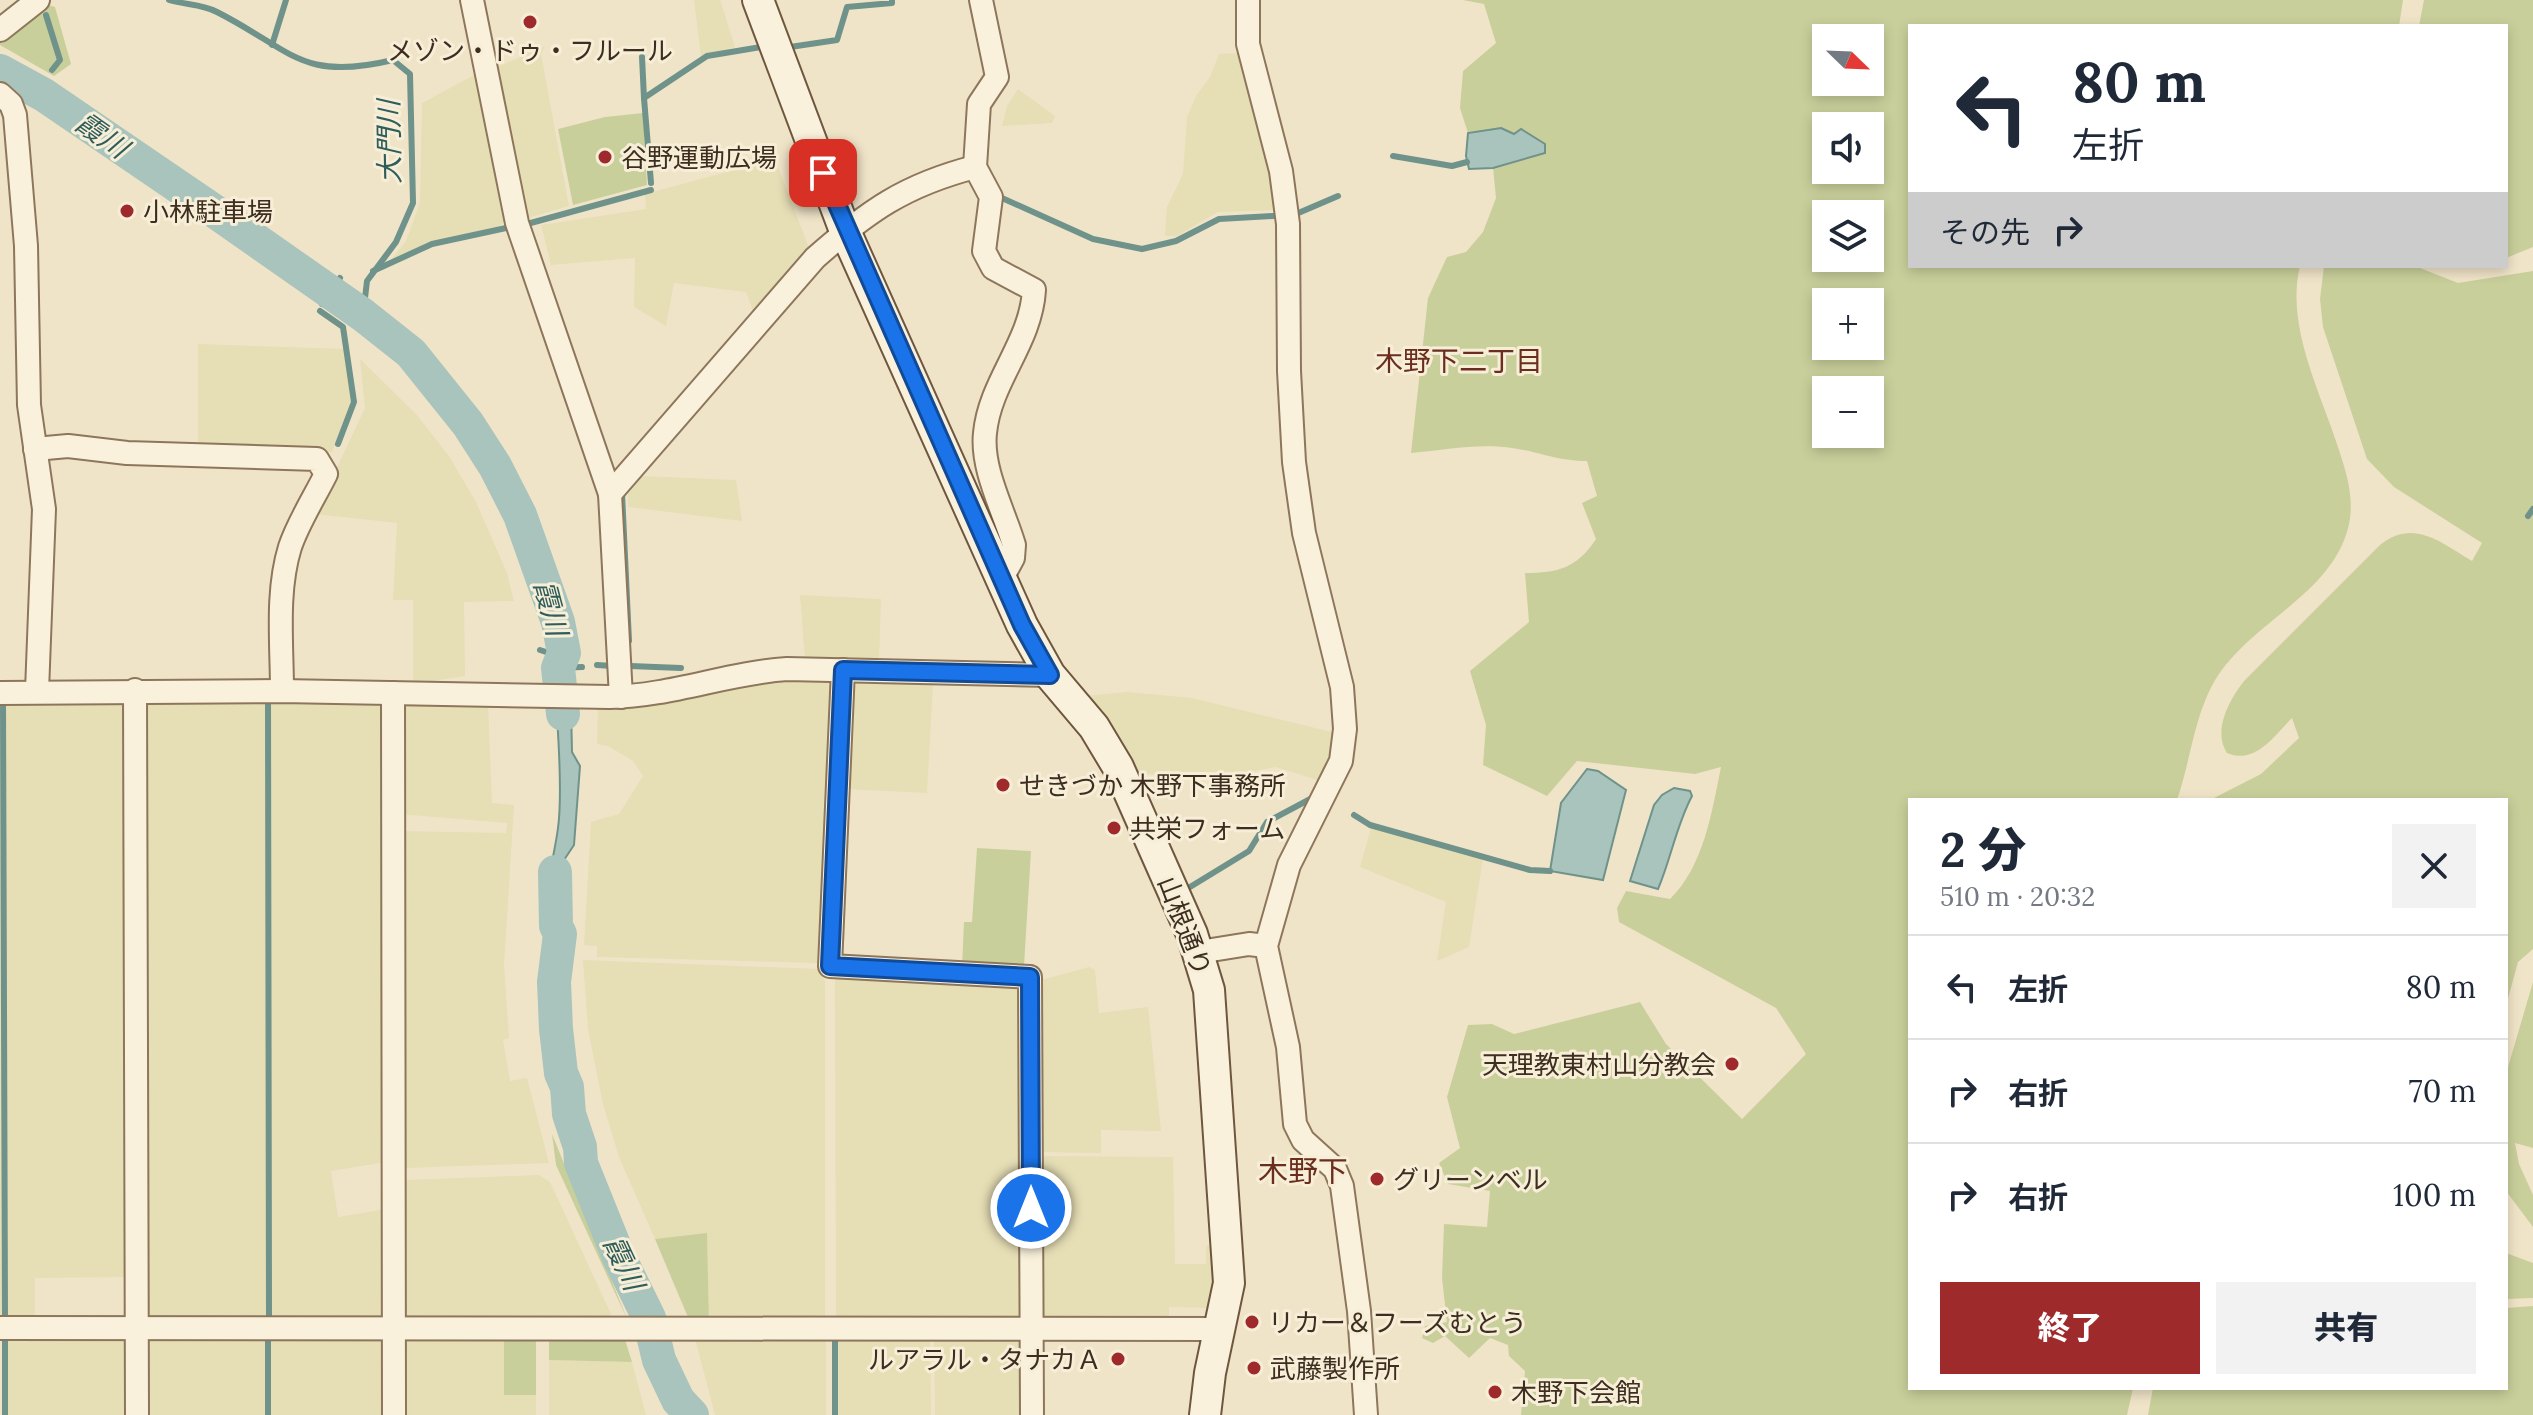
<!DOCTYPE html>
<html lang="ja">
<head>
<meta charset="utf-8">
<style>
	body { margin:0; font-family:Lora,"Noto Sans JP",serif; background:#f2f2f3; color:#1f2937; height:100vh; display:flex; flex-direction:column; font-size:30px; white-space:nowrap }
	* { box-sizing:border-box; margin:0 }
	p { font-size:26px; color:#747a83 }
	.icon { flex:none; width:44px; height:44px; fill:none; stroke:currentColor; stroke-width:2; stroke-linecap:round; stroke-linejoin:round }
	.map { position:relative; flex:1; overflow:hidden }
	.details { position:absolute; left:1908px; top:798px; width:600px; height:592px; display:flex; flex-direction:column; background:#fff; border-radius:0px; box-shadow:0 4px 12px #0003 }
	.details>* { flex:none }
	.banner { position:absolute; left:1908px; top:24px; width:600px; height:244px; border-radius:0px; box-shadow:0 4px 12px #0003; background:#fff; color:#1f2937; overflow:hidden }
	.needle { width:52px; rotate:113deg }
	.buttons { position:absolute; left:1812px; top:24px; display:grid; gap:16px }
	.buttons a { display:grid; place-items:center; width:72px; height:72px; border-radius:0px; background:#fff; box-shadow:0 4px 12px #0003; font-size:40px }
	.pin { position:absolute; display:grid; place-items:center; width:68px; height:68px; color:#fff; margin:-34px; border-radius:16px; box-shadow:0 4px 12px #0006 }
	.me { position:absolute; width:88px; margin:-44px; rotate:0deg; stroke-linejoin:round; filter:drop-shadow(0 0 6px #0008) }
	.turn { display:flex; align-items:center; gap:28px; height:168px; padding:0 32px; font-size:36px }
	.turn .icon { width:104px; height:104px; stroke-width:2.5 }
	.turn b { display:block; font-size:56px; line-height:68px }
	.then { display:flex; align-items:center; height:76px; padding:0 32px; background:#0003; gap:16px; font-size:30px }
	.round { display:grid; place-items:center; flex:none; width:84px; height:84px; border-radius:0px; background:#f2f2f3 }
	.head { display:flex; align-items:center; justify-content:space-between; height:136px; padding:0 32px }
	h1 { font-size:48px; font-weight:800; line-height:60px }
	.button { display:flex; gap:16px; margin-top:auto; padding:16px 32px }
	.button a { flex:1; height:92px; border-radius:0px; background:#9e2a2b; color:#fff; font-size:32px; font-weight:800; line-height:92px; text-align:center }
	.button a+a { background:#f2f2f3; color:#1f2937 }
	ul { padding:0; list-style:none }
	li { display:flex; align-items:center; gap:24px; height:104px; padding:0 32px; border-top:2px solid #e0e1e3 }
	li div { flex:1 }
	li b { display:block; font-size:30px }
	li em { font-style:normal }
	.map>svg:first-child { display:block }
	.farmland { fill:#e6deb5 }
	.green { fill:#c9cf9b; fill-rule:evenodd }
	.water { fill:#a9c4bc; stroke:#6f938a; stroke-width:2 }
	.lines { fill:none; stroke-linecap:round; stroke-linejoin:round }
	.stream { stroke:#6f938a; stroke-width:6 }
	.river { stroke:#a9c4bc; stroke-width:34 }
	.street-casing { stroke:#8d765c; stroke-width:26 }
	.secondary-casing { stroke:#6f573f; stroke-width:34 }
	.street { stroke:#faf1dc; stroke-width:22 }
	.secondary { stroke:#faf1dc; stroke-width:30 }
	.route-casing { stroke:#114b97; stroke-width:20 }
	.route { stroke:#1a73e8; stroke-width:14 }
	.poi-dot { fill:#9e2a2b; stroke:#f7eed8; stroke-width:3 }
	.labels { text-anchor:middle; dominant-baseline:central; stroke-width:6; stroke-linejoin:round; paint-order:stroke }
	.poi-label { font-size:26px; fill:#3d2e20; stroke:#f7eed8; text-anchor:start }
	.street-label { font-size:26px; fill:#3d2e20; stroke:#f7eed8 }
	.water-label { font-size:28px; font-style:italic; fill:#2f5d5a; stroke:#f7eed8 }
	.neighbourhood-label { font-size:28px; fill:#6b2e1e; stroke:#f7eed8 }
	.quarter-label { font-size:30px; fill:#6b2e1e; stroke:#f7eed8 }
</style>
</head>
<body>
<div class="map">
<svg width="2533" height="1415" viewBox="0 0 2533 1415">
	<rect width="100%" height="100%" fill="#f0e4c8"/>
	<!-- farmland -->
	<g class="farmland">
		<path d="M 694,0 L 720,0 L 735,47 L 701,57 Z"/>
		<path d="M 545,46 L 541,54 L 569,206 L 524,219 L 493,69 Z"/>
		<path d="M 1243,53 L 1280,210 L 1218,212 L 1177,236 L 1165,236 L 1167,207 L 1183,174 L 1187,117 L 1196,96 L 1210,77 L 1219,54 Z"/>
		<path d="M 478,73 L 509,219 L 499,226 L 431,242 L 388,264 L 406,241 L 420,203 L 422,103 Z"/>
		<path d="M 1018,89 L 1055,116 L 1052,123 L 1002,126 L 1007,106 Z"/>
		<path d="M 775,159 L 811,253 L 755,316 L 746,292 L 674,283 L 666,326 L 634,307 L 635,258 L 551,265 L 541,225 L 646,209 L 645,194 Z"/>
		<path d="M 198,344 L 345,349 L 353,402 L 332,452 L 198,446 Z"/>
		<path d="M 360,359 L 416,414 L 449,456 L 476,502 L 507,573 L 514,601 L 464,602 L 465,676 L 413,684 L 413,600 L 393,600 L 397,523 L 315,514 L 365,408 Z"/>
		<path d="M 642,476 L 736,480 L 742,521 L 628,507 L 628,494 Z"/>
		<path d="M 800,595 L 881,599 L 879,662 L 805,659 Z"/>
		<path d="M 839,675 L 820,963 L 597,957 L 597,946 L 584,945 L 591,822 L 619,814 L 643,776 L 633,761 L 608,746 L 597,744 L 598,704 L 723,685 Z"/>
		<path d="M 928,679 L 933,685 L 927,793 L 844,789 L 848,680 Z"/>
		<path d="M 1127,692 L 1192,698 L 1340,734 L 1323,782 L 1276,767 L 1233,775 L 1138,774 L 1121,744 L 1085,696 Z"/>
		<path d="M 267,698 L 267,1319 L 152,1320 L 146,1314 L 145,701 Z"/>
		<path d="M 269,698 L 381,700 L 386,706 L 386,1162 L 331,1171 L 338,1217 L 386,1209 L 387,1317 L 269,1323 Z"/>
		<path d="M 0,699 L 2,699 L 4,1320 L 0,1320 Z"/>
		<path d="M 4,699 L 127,702 L 128,1277 L 35,1278 L 35,1318 L 6,1320 Z"/>
		<path d="M 404,701 L 488,702 L 492,803 L 514,805 L 504,965 L 509,1038 L 503,1040 L 510,1081 L 527,1078 L 549,1163 L 406,1168 L 400,1163 L 399,831 L 506,833 L 507,823 L 399,814 Z"/>
		<path d="M 1371,828 L 1483,858 L 1469,947 L 1437,961 L 1446,902 L 1360,867 Z"/>
		<path d="M 583,960 L 818,969 L 825,981 L 825,1317 L 819,1323 L 709,1322 L 707,1234 L 655,1239 L 619,1157 L 603,1104 L 588,1029 Z"/>
		<path d="M 1089,967 L 1095,970 L 1099,1013 L 1148,1007 L 1161,1131 L 1101,1130 L 1101,1153 L 1037,1152 L 1041,980 Z"/>
		<path d="M 842,973 L 1023,987 L 1022,1321 L 841,1321 L 836,1317 L 835,979 Z"/>
		<path d="M 1036,1156 L 1173,1157 L 1175,1264 L 1206,1264 L 1206,1246 L 1216,1245 L 1214,1308 L 1169,1307 L 1169,1322 L 1043,1322 L 1037,1316 Z"/>
		<path d="M 539,1175 L 550,1182 L 611,1314 L 606,1322 L 401,1317 L 400,1184 L 405,1180 Z"/>
		<path d="M 934,1333 L 1025,1339 L 1025,1415 L 935,1415 Z"/>
		<path d="M 122,1334 L 128,1341 L 128,1415 L 6,1415 L 6,1335 Z"/>
		<path d="M 152,1334 L 267,1334 L 267,1415 L 147,1415 L 146,1341 Z"/>
		<path d="M 269,1334 L 381,1334 L 387,1340 L 388,1415 L 269,1415 Z"/>
		<path d="M 409,1334 L 504,1334 L 504,1395 L 536,1395 L 536,1415 L 401,1415 L 401,1340 Z"/>
		<path d="M 930,1334 L 931,1415 L 836,1415 L 836,1339 Z"/>
		<path d="M 694,1335 L 819,1335 L 826,1342 L 826,1415 L 715,1415 Z"/>
		<path d="M 549,1360 L 632,1362 L 646,1415 L 549,1415 Z"/>
	</g>
	<!-- green -->
	<g class="green">
		<path d="M 1463,0 L 2403,0 L 2399,26 L 1910,26 L 1910,266 L 2300,266 C 2285,327 2322,395 2340,453 C 2347,475 2353,495 2350,519 C 2338,591 2257,618 2219,674 C 2195,709 2191,760 2177,800 L 1910,800 L 1910,1388 L 2133,1388 L 2127,1415 L 1521,1415 L 1525,1371 L 1509,1356 L 1508,1345 L 1490,1338 L 1469,1358 L 1445,1336 L 1433,1343 L 1422,1338 L 1425,1326 L 1447,1322 L 1442,1278 L 1444,1224 L 1487,1227 L 1490,1191 L 1448,1184 L 1439,1163 L 1460,1148 L 1447,1097 L 1468,1025 L 1492,1024 L 1514,1034 L 1640,1002 L 1666,1044 L 1742,1119 L 1806,1054 L 1776,1008 L 1619,922 L 1617,908 L 1626,891 L 1670,899 C 1704,866 1712,811 1721,767 L 1695,774 L 1577,761 L 1547,796 L 1483,765 L 1486,725 L 1470,671 L 1529,622 L 1525,573 C 1558,573 1577,568 1596,539 L 1582,503 L 1597,496 L 1587,461 C 1556,461 1541,452 1512,448 C 1479,443 1445,450 1411,453 L 1428,298 L 1447,257 L 1466,252 L 1483,232 L 1496,198 L 1493,168 L 1468,133 L 1460,108 L 1463,71 L 1496,43 L 1484,4 ZM 1826,38 L 1870,38 L 1870,82 L 1826,82 ZM 1826,126 L 1870,126 L 1870,170 L 1826,170 ZM 1826,214 L 1870,214 L 1870,258 L 1826,258 ZM 1826,302 L 1870,302 L 1870,346 L 1826,346 ZM 1826,390 L 1870,390 L 1870,434 L 1826,434 Z"/>
		<path d="M 2424,0 L 2533,0 L 2533,247 L 2506,258 L 2506,26 L 2419,26 Z"/>
		<path d="M 48,5 L 55,7 L 71,64 L 54,76 L 0,45 L 0,40 Z"/>
		<path d="M 643,113 L 647,185 L 573,205 L 558,129 L 605,117 Z"/>
		<path d="M 2324,266 L 2415,266 L 2458,283 L 2533,271 L 2533,949 L 2518,962 L 2506,1006 L 2506,800 L 2210,800 L 2261,774 L 2299,738 L 2292,718 C 2274,736 2255,765 2227,753 C 2212,731 2230,698 2245,680 L 2380,545 C 2414,518 2441,543 2472,561 L 2482,543 L 2394,487 L 2367,459 L 2323,327 L 2320,299 Z"/>
		<path d="M 977,848 L 1031,851 L 1024,966 L 962,967 L 964,922 L 972,922 Z"/>
		<path d="M 2533,982 L 2533,1148 L 2515,1143 L 2519,1164 L 2533,1195 L 2533,1227 L 2506,1191 L 2506,1074 Z"/>
		<path d="M 552,1134 L 628,1321 L 556,1165 Z"/>
		<path d="M 707,1233 L 709,1322 L 690,1322 L 655,1239 Z"/>
		<path d="M 2506,1253 L 2533,1263 L 2533,1298 L 2506,1299 Z"/>
		<path d="M 2533,1306 L 2533,1415 L 2148,1415 L 2153,1388 L 2506,1388 L 2506,1308 Z"/>
		<path d="M 529,1333 L 536,1340 L 536,1395 L 504,1395 L 504,1334 Z"/>
		<path d="M 623,1333 L 632,1362 L 549,1360 L 549,1339 Z"/>
	</g>
	<!-- water -->
	<g class="water">
		<path d="M 1501,128 L 1514,134 L 1521,129 L 1545,144 L 1545,153 L 1493,168 L 1469,169 L 1466,156 L 1468,133 Z"/>
		<path d="M 558,668 L 571,708 L 572,752 L 580,766 L 574,845 L 560,866 L 560,910 L 556,919 C 542,888 554,860 558,828 C 562,799 559,747 557,717 C 556,700 553,684 558,668 Z"/>
		<path d="M 1587,769 L 1598,771 L 1626,790 L 1603,880 L 1550,871 L 1561,803 Z"/>
		<path d="M 1674,788 L 1690,791 L 1692,796 C 1676,826 1671,859 1658,889 L 1630,881 L 1654,805 L 1662,795 Z"/>
		<path d="M 645,1309 L 654,1319 L 664,1362 L 676,1361 L 682,1375 C 671,1392 686,1404 699,1415 L 688,1415 L 670,1398 L 659,1373 Z"/>
	</g>
	<g class="lines">
		<!-- stream -->
		<g class="stream">
			<path d="M 169,0 C 185,5 202,4 217,12 C 292,50 301,82 393,60 L 410,74 L 413,203 L 396,242 L 367,281 L 363,315"/>
			<path d="M 46,15 L 60,60 L 52,70"/>
			<path d="M 272,45 L 286,0"/>
			<path d="M 790,47 L 837,40 L 847,7 L 892,3 L 892,0"/>
			<path d="M 642,57 L 644,98"/>
			<path d="M 29,87 L 40,79"/>
			<path d="M 1393,156 L 1452,166 L 1467,162"/>
			<path d="M 651,183 L 644,98 L 707,56 L 761,47"/>
			<path d="M 1002,198 L 1093,239 L 1142,249 L 1176,241 L 1219,219 L 1273,216"/>
			<path d="M 1296,214 L 1338,196"/>
			<path d="M 527,224 L 651,190"/>
			<path d="M 373,271 L 432,244 L 506,228"/>
			<path d="M 322,304 L 340,278"/>
			<path d="M 320,311 L 343,327 L 354,402 L 338,444"/>
			<path d="M 625,490 L 622,493 L 629,641"/>
			<path d="M 2528,516 L 2533,509"/>
			<path d="M 540,650 L 552,654 L 558,668 L 582,667"/>
			<path d="M 597,665 L 612,666"/>
			<path d="M 630,666 L 681,668"/>
			<path d="M 268,699 L 269,1317"/>
			<path d="M 3,701 L 5,1318"/>
			<path d="M 1354,815 L 1370,825 L 1530,870 L 1550,871"/>
			<path d="M 1190,887 L 1249,851 L 1267,822 L 1314,797"/>
			<path d="M 5,1339 L 5,1415"/>
			<path d="M 835,1340 L 835,1415"/>
			<path d="M 268,1415 L 268,1336"/>
		</g>
		<!-- river -->
		<g class="river">
			<path d="M 0,71 L 44,95 L 220,215 L 363,315 L 411,353 L 468,424 L 495,466 L 520,515 L 558,622 L 564,653 L 558,668 L 563,714"/>
			<path d="M 555,872 L 556,926 L 560,934 L 554,982 L 556,1029 L 561,1073 L 567,1087 L 569,1114 L 580,1147 L 581,1163 L 618,1255 L 649,1318 L 659,1360 L 678,1400 L 692,1415"/>
		</g>
		<!-- street casing -->
		<g class="street-casing">
			<g id="street">
				<path d="M 472,0 L 517,223 L 610,494 L 621,697"/>
				<path d="M 981,0 L 997,77 L 979,104 L 975,167 L 991,197 L 984,251 L 993,268 L 1034,290 C 1031,343 990,381 985,433 C 981,469 1004,511 1014,545 L 1013,558 L 1001,580"/>
				<path d="M 1248,0 L 1248,44 L 1281,171 L 1288,224 L 1289,371 L 1294,462 L 1304,533 L 1342,687 L 1345,729 L 1341,761 L 1289,865 L 1266,946 L 1288,1047 L 1295,1124 L 1303,1140 L 1335,1169 L 1342,1186 L 1359,1311 L 1366,1415"/>
				<path d="M 0,30 L 38,0"/>
				<path d="M 0,94 L 11,104 L 15,115 L 26,246 L 29,405 L 44,509 L 37,691"/>
				<path d="M 35,449 L 68,446 L 127,453 L 317,459 L 326,474 C 314,498 298,523 290,547 C 276,592 282,644 282,691"/>
				<path d="M 610,494 L 815,258 C 868,211 905,185 975,167"/>
				<path d="M 843,670 L 830,966 L 1030,977 L 1032,1415"/>
				<path d="M 135,690 L 137,1415"/>
				<path d="M 0,693 L 282,691 L 610,697 C 671,696 727,673 787,669 L 1050,675"/>
				<path d="M 393,693 L 394,1415"/>
				<path d="M 1199,952 L 1249,944 L 1266,946"/>
				<path d="M 0,1328 L 1222,1329"/>
			</g>
		</g>
		<!-- secondary casing -->
		<g class="secondary-casing">
			<path id="secondary" d="M 758,0 L 845,231 L 1022,625 L 1050,675 L 1094,727 L 1118,767 L 1192,934 L 1209,990 L 1229,1283 L 1210,1373 L 1205,1415"/>
		</g>
		<!-- street -->
		<use href="#street" class="street"/>
		<!-- secondary -->
		<use href="#secondary" class="secondary"/>
	</g>
	<g class="lines">
		<!-- route casing -->
		<g class="route-casing">
			<path id="route" d="M 823,173 L 1022,625 L 1050,675 L 843,670 L 830,966 L 1030,977 L 1031,1208"/>
		</g>
		<!-- route -->
		<use href="#route" class="route"/>
	</g>
	<!-- markers -->
	<g class="poi-dot">
		<circle cx="530" cy="22" r="8"/>
		<circle cx="605" cy="157" r="8"/>
		<circle cx="127" cy="211" r="8"/>
		<circle cx="1003" cy="785" r="8"/>
		<circle cx="1114" cy="828" r="8"/>
		<circle cx="1732" cy="1064" r="8"/>
		<circle cx="1377" cy="1179" r="8"/>
		<circle cx="1252" cy="1322" r="8"/>
		<circle cx="1118" cy="1359" r="8"/>
		<circle cx="1254" cy="1368" r="8"/>
		<circle cx="1495" cy="1392" r="8"/>
	</g>
	<g class="labels">
		<!-- poi labels -->
		<g class="poi-label">
			<text x="530" y="50" text-anchor="middle">メゾン・ドゥ・フルール</text>
			<text x="621" y="157">谷野運動広場</text>
			<text x="143" y="211">小林駐車場</text>
			<text x="1019" y="785">せきづか 木野下事務所</text>
			<text x="1130" y="828">共栄フォーム</text>
			<text x="1716" y="1064" text-anchor="end">天理教東村山分教会</text>
			<text x="1393" y="1179">グリーンベル</text>
			<text x="1268" y="1322">リカー＆フーズむとう</text>
			<text x="1102" y="1359" text-anchor="end">ルアラル・タナカＡ</text>
			<text x="1270" y="1368">武藤製作所</text>
			<text x="1511" y="1392">木野下会館</text>
		</g>
		<!-- street labels -->
		<g class="street-label">
			<text transform="translate(1185 926) rotate(69)">山根通り</text>
		</g>
		<!-- water labels -->
		<g class="water-label">
			<text transform="translate(102 135) rotate(35)">霞川</text>
			<text transform="translate(389 142) rotate(-91)">大門川</text>
			<text transform="translate(551 608) rotate(75)">霞川</text>
			<text transform="translate(624 1263) rotate(65)">霞川</text>
		</g>
		<!-- neighbourhood labels -->
		<g class="neighbourhood-label">
			<text x="1459" y="361">木野下二丁目</text>
		</g>
		<!-- quarter labels -->
		<g class="quarter-label">
			<text x="1303" y="1171">木野下</text>
		</g>
	</g>
</svg>
<div class="buttons">
<a><svg class="needle" viewBox="-14 -14 28 28"><path d="M0-13l5 13h-10z" fill="#e53935"/><path d="M0 13l5-13h-10z" fill="#747a83"/></svg></a>
<a><svg class="icon" aria-label="sound" viewBox="0 0 24 24"><path d="M4 9h4l5-4v14l-5-4H4zM17 9q2 3 0 6"/></svg></a>
<a><svg class="icon" aria-label="layers" viewBox="0 0 24 24"><path d="M12 4l9 5-9 5-9-5zM3 14l9 5 9-5"/></svg></a>
<a>+</a>
<a>−</a>
</div>
<div class="pin" style="left:823px;top:173px;background:#d93025"><svg class="icon" aria-label="arrive" viewBox="0 0 24 24"><path d="M6 21V4h12l-3 4 3 4H6"/></svg></div>
<svg class="me" style="left:1031px;top:1208px" viewBox="-20 -20 40 40"><circle r="17" fill="#1a73e8" stroke="#fff" stroke-width="3"/><path d="M0-11L8 9 0 5-8 9z" fill="#fff"/></svg>
<div class="banner">
<div class="turn"><svg class="icon" aria-label="left" viewBox="0 0 24 24"><path d="M17 20v-9H6M10 6l-5 5 5 5"/></svg><div><b>80 m</b>左折</div></div>
<div class="then">その先<svg class="icon" aria-label="right" viewBox="0 0 24 24"><path d="M7 20v-9h11M14 6l5 5-5 5"/></svg></div>
</div>
<section class="details">
<div class="head"><div><h1>2 分</h1><p>510 m · 20:32</p></div><a class="round"><svg class="icon" aria-label="close" viewBox="0 0 24 24"><path d="M6 6l12 12M18 6L6 18"/></svg></a></div>
<ul>
<li><svg class="icon" aria-label="left" viewBox="0 0 24 24"><path d="M17 20v-9H6M10 6l-5 5 5 5"/></svg><div><b>左折</b></div><em>80 m</em></li>
<li><svg class="icon" aria-label="right" viewBox="0 0 24 24"><path d="M7 20v-9h11M14 6l5 5-5 5"/></svg><div><b>右折</b></div><em>70 m</em></li>
<li><svg class="icon" aria-label="right" viewBox="0 0 24 24"><path d="M7 20v-9h11M14 6l5 5-5 5"/></svg><div><b>右折</b></div><em>100 m</em></li>
</ul>
<div class="button"><a>終了</a><a>共有</a></div>
</section>
</div>
</body>
</html>
